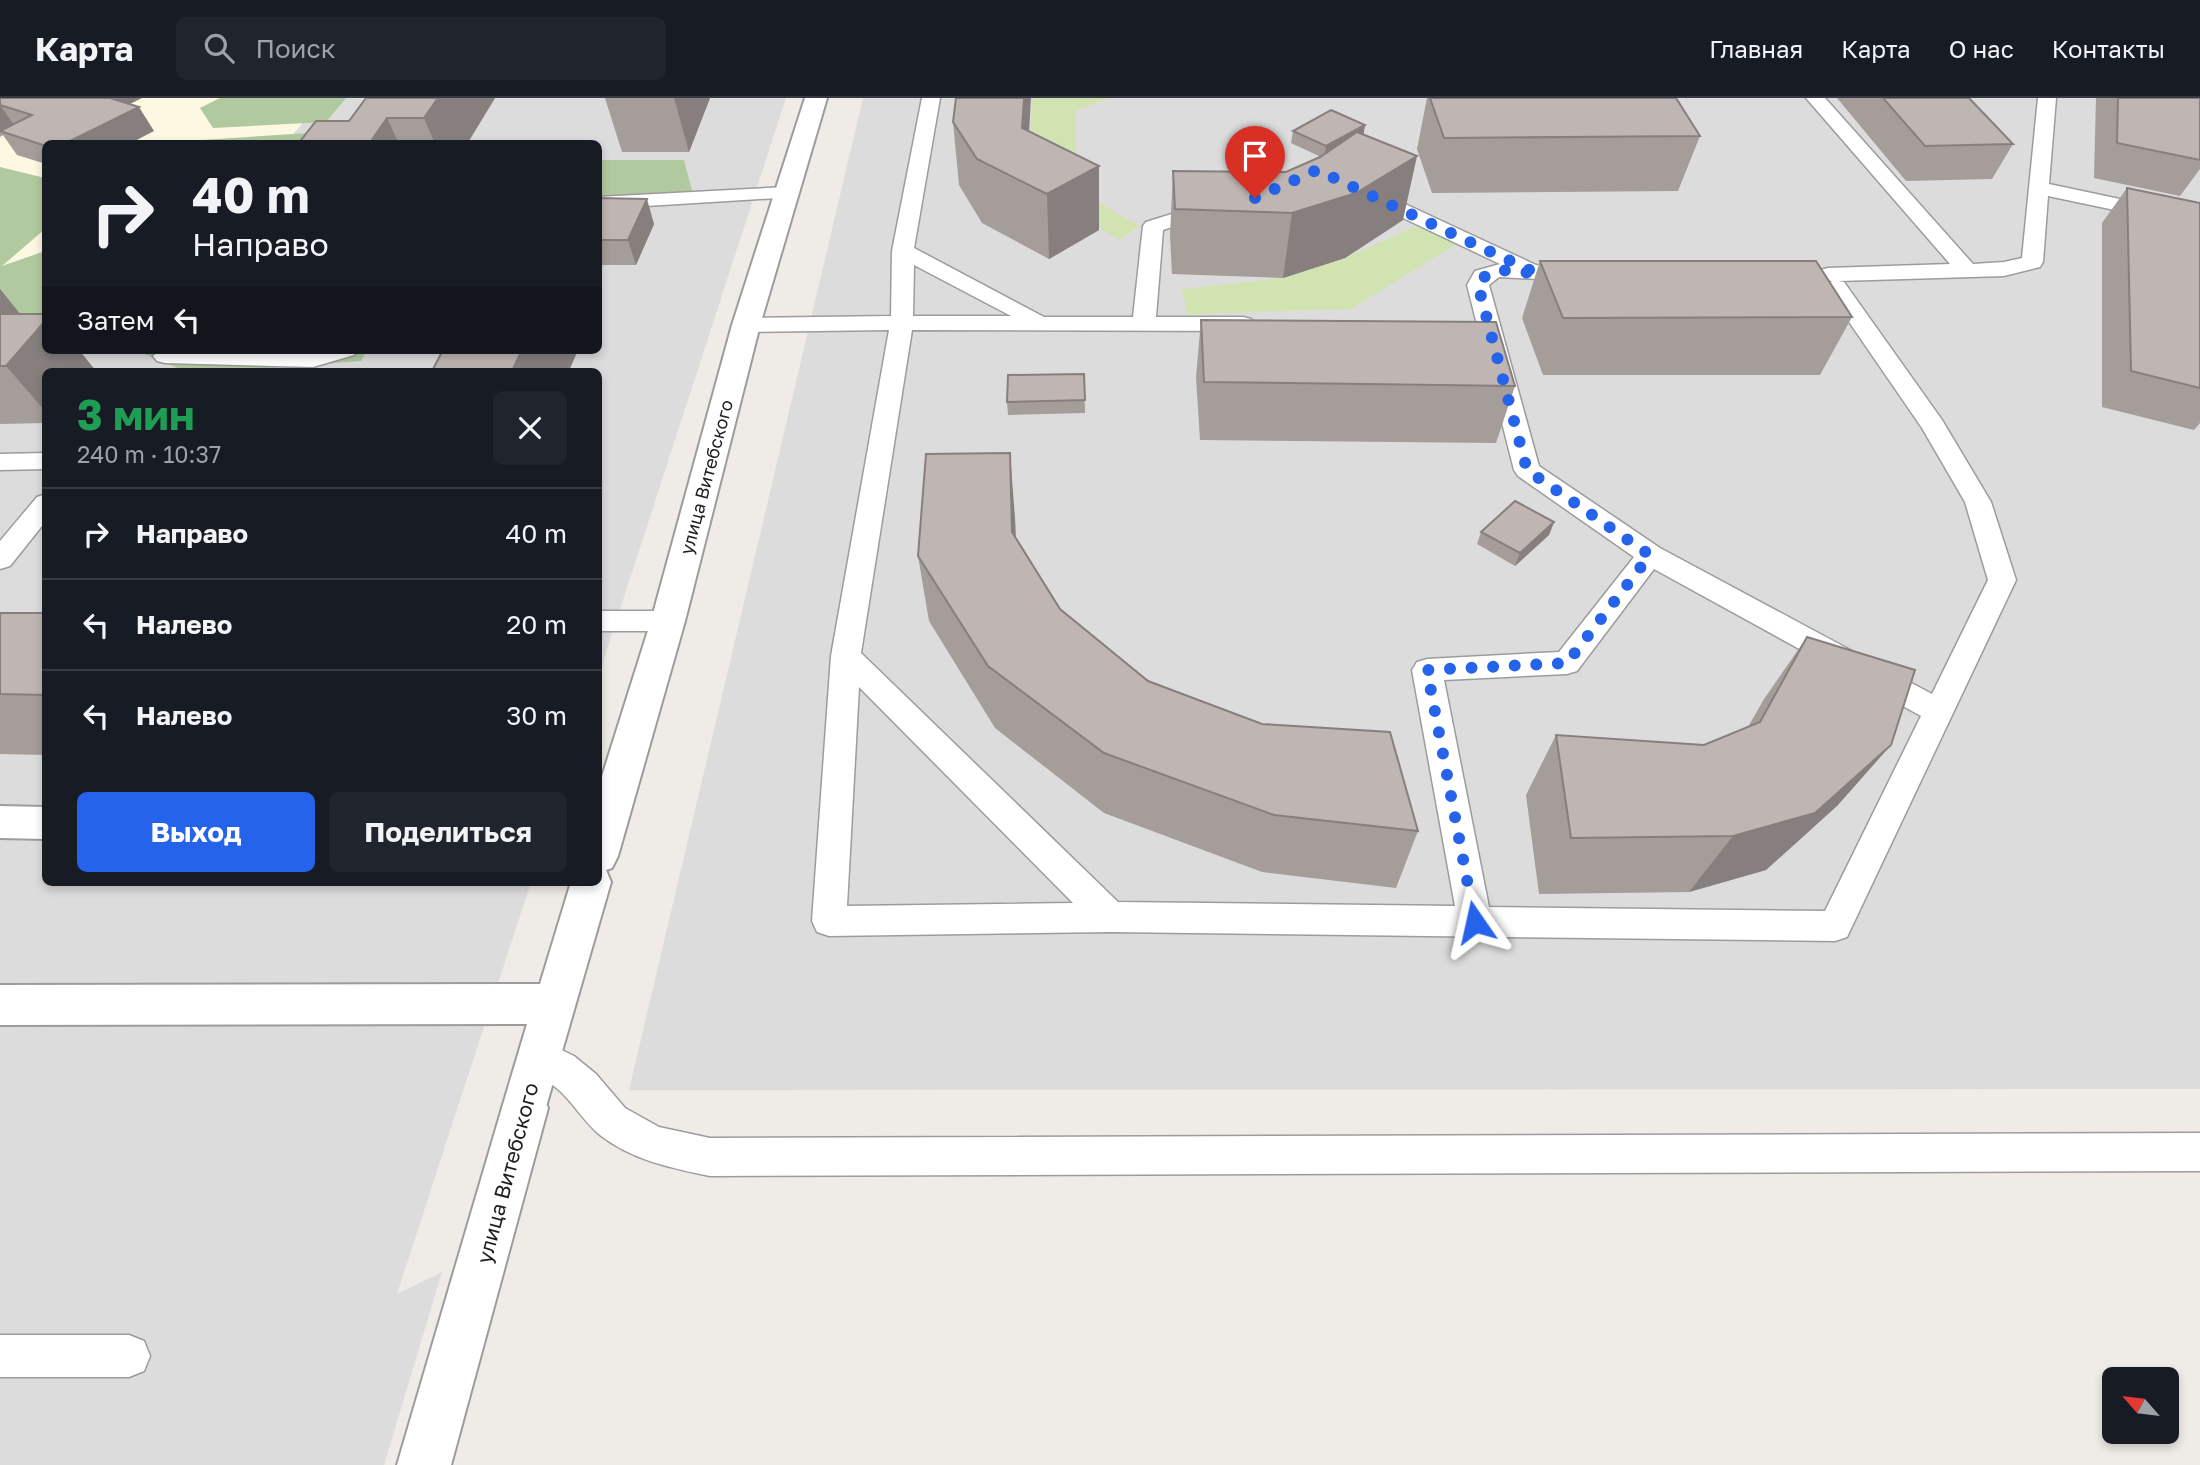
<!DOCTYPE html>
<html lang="ru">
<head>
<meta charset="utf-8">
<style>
	body { margin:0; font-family:"Golos Text",sans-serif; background:#20242c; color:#f1f3f6; height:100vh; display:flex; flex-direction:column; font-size:26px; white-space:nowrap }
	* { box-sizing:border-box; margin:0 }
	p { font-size:23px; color:#9ea1a6 }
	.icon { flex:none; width:38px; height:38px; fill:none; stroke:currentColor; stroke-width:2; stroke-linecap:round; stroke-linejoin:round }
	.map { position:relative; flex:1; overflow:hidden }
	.side { position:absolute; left:42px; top:270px; width:560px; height:518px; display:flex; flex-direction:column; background:#171b24; border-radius:10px; box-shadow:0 4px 10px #0003 }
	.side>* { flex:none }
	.banner { position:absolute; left:42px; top:42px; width:560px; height:214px; border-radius:10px; box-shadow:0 4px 10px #0003; background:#171b24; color:#f1f3f6; overflow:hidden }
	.needle { width:46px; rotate:298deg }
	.fabs { position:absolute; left:2102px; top:1269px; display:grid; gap:14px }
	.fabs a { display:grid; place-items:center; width:77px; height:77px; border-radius:10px; background:#171b24; box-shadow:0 4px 10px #0003; font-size:35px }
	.pin { position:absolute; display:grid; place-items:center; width:60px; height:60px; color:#fff; margin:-72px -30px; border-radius:50% 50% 50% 0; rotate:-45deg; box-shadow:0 0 7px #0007 }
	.pin .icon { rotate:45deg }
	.me { position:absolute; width:77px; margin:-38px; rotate:349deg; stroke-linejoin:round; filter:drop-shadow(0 0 5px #0008) }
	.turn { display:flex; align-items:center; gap:24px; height:147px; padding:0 35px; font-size:32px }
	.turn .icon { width:91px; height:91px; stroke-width:2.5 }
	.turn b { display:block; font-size:49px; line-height:60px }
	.then { display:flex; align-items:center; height:66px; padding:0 35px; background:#0003; gap:14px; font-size:26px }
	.round { display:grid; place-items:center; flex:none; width:74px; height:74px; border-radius:10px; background:#20242c }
	.headline { display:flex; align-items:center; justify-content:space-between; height:119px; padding:0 35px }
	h1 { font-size:42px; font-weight:700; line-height:52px; color:#1e9e55 }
	.action { display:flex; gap:14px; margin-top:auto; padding:14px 35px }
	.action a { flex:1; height:80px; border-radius:10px; background:#2563eb; color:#fff; font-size:28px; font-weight:700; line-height:80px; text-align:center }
	.action a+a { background:#20242c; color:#f1f3f6 }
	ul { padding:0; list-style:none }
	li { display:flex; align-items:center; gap:21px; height:91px; padding:0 35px; border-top:2px solid #363941 }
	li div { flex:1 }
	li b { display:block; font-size:26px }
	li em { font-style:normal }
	header { display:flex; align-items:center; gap:42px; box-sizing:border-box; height:98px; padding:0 35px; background:#171b24; border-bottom:2px solid #363941 }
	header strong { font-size:33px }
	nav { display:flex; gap:38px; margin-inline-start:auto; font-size:24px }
	.search { width:490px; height:63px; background:#20242c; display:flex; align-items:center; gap:18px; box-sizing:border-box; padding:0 24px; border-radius:10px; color:#9ea1a6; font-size:26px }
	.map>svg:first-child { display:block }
	.residential { fill:#dddcdc; fill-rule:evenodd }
	.education { fill:#fcf8e2 }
	.grass { fill:#d1e3b1 }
	.forest { fill:#b1c99f }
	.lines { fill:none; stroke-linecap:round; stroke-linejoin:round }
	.service-casing { stroke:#9c9c9c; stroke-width:3 }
	.minor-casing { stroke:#9c9c9c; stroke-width:4 }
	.tertiary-casing { stroke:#9c9c9c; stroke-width:4 }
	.service { fill:#fff; fill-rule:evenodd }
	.minor { fill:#fff; fill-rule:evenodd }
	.tertiary { fill:#fff; fill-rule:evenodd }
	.wall { fill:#a49d9a }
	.shaded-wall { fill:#867f7d }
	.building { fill:#bfb6b3; stroke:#867f7d; stroke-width:2 }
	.route { stroke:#2563eb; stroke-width:12; stroke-dasharray:0 21.6 }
	.labels { text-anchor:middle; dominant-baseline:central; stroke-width:6; stroke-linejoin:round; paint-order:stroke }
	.street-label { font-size:18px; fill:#1f1f1f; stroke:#fff }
	.near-street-label { font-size:21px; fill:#1f1f1f; stroke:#fff }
</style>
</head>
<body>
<header>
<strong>Карта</strong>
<div class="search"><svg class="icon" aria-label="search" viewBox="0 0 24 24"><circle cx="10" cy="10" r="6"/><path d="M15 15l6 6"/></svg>Поиск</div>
<nav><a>Главная</a><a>Карта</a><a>О нас</a><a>Контакты</a></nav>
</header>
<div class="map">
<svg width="2200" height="1367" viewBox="0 0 2200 1367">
	<rect width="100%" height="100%" fill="#efebe6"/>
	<!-- residential -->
	<g class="residential">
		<path d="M 0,0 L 786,0 L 599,576 L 598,273 L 46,273 L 46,784 L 531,784 L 397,1196 L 442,1174 L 384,1367 L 0,1367 ZM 46,46 L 598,46 L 598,252 L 46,252 Z"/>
		<path d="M 863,0 L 2200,0 L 2200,991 L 629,992 Z"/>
	</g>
	<!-- education -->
	<path class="education" d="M 0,0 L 323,0 L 286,45 L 46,46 L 45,206 L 0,206 Z"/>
	<!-- grass -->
	<g class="grass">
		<path d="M 1033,0 L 1109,0 L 1076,13 L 1076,92 L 1140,128 L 1119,142 L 1026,85 Z"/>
		<path d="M 1414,129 L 1430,131 L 1458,145 L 1351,211 L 1187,216 L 1182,191 L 1283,180 L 1345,160 Z"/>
	</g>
	<!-- forest -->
	<g class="forest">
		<path d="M 220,0 L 346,0 L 326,24 L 213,30 L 200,10 Z"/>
		<path d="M 307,35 L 298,45 L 156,45 Z"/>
		<path d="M 599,62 L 684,62 L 695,104 L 599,111 Z"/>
		<path d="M 0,69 L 45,80 L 45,131 L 2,168 L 45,153 L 45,227 L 0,226 Z"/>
		<path d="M 135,252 L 367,252 L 361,263 L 226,273 L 185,273 Z"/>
	</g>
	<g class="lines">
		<!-- service casing -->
		<g class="service-casing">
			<g id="service">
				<path d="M 922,0 L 940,0 L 914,150 L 1044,219 L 1133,219 L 1143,128 L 1146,124 L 1210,104 L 1217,106 L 1220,110 L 1217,114 L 1163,132 L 1156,219 L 1243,219 L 1251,221 L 1254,226 L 1251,231 L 1243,233 L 912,232 L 861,555 L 1118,804 L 1455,808 L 1412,572 L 1417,564 L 1427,561 L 1559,554 L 1634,459 L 1518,378 L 1514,372 L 1467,187 L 1475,173 L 1500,166 L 1361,100 L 1358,96 L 1361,92 L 1375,92 L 1536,167 L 1585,171 L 1588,176 L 1585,181 L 1577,183 L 1499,179 L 1489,187 L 1539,368 L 1660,450 L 1932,596 L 1988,482 L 1965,404 L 1922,330 L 1825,189 L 1832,183 L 1820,182 L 1817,177 L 1820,172 L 1828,170 L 1950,166 L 1806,0 L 1825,0 L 1973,166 L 2004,164 L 2022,160 L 2038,0 L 2056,0 L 2049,86 L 2200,118 L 2200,130 L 2048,98 L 2043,164 L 2040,169 L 2004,178 L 1839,183 L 1844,184 L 1942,322 L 1991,404 L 2016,482 L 1847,839 L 1835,843 L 1110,834 L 829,838 L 817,834 L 812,823 L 831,558 L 889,232 L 746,234 L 738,232 L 735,227 L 738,222 L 746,220 L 891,218 L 892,153 ZM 914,167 L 1011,218 L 913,218 ZM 1654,471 L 1921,618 L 1825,813 L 1489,809 L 1444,582 L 1567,576 L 1577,573 ZM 859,589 L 1073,805 L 847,808 Z"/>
				<path d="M 787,89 L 794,91 L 797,95 L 794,99 L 598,111 L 598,99 Z"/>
				<path d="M 161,252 L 312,255 L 321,252 L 358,252 L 354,257 L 313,269 L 165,265 L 157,263 L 153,258 Z"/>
				<path d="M 46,355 L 46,371 L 0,372 L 0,356 Z"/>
				<path d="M 46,396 L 46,423 L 10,468 L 0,471 L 0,443 L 37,399 Z"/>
				<path d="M 598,513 L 668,513 L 678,516 L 682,523 L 678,530 L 668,533 L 598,533 Z"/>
				<path d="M 539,941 L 574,958 L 596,976 L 625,1010 L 659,1029 L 710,1040 L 2200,1035 L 2200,1073 L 710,1078 C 671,1070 632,1062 600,1037 C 585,1025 574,1006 560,993 C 546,980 528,975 521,958 L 526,946 Z"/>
				<path d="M 0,1237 L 129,1237 L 144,1243 L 150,1258 L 144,1273 L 129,1279 L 0,1279 Z"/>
			</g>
		</g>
		<!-- minor casing -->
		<g class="minor-casing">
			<g id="minor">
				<path d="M 0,708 L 46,709 L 46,741 L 0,740 Z"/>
				<path d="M 525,988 L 541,994 L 548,1010 L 451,1367 L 397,1367 L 502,1010 L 509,994 Z"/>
			</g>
		</g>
		<!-- tertiary casing -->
		<g class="tertiary-casing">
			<path id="tertiary" d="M 805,0 L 827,0 L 760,227 L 685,523 L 618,758 L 612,770 L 606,772 L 611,784 L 541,1026 L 525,1032 L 509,1026 L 502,1010 L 527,926 L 0,927 L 0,887 L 540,886 L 571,784 L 598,784 L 598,691 L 651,523 L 732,227 Z"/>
		</g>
		<!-- service -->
		<use href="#service" class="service"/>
		<!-- minor -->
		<use href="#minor" class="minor"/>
		<!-- tertiary -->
		<use href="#tertiary" class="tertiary"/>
	</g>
	<!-- wall -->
	<g class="wall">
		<path d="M 0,0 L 130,6 L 154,33 L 46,46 L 46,66 L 17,57 L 3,37 L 0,39 Z"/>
		<path d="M 495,0 L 467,46 L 298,46 L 349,23 Z"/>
		<path d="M 605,0 L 710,0 L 689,54 L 622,54 Z"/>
		<path d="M 1427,0 L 1676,0 L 1700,38 L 1678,93 L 1432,95 L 1417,51 Z"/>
		<path d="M 1837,0 L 1969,0 L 2013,46 L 1992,81 L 1906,83 Z"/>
		<path d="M 2096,0 L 2200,0 L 2200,71 L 2180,98 L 2094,80 Z"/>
		<path d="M 953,24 L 1029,34 L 1099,68 L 1099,132 L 1049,161 L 982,125 L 959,87 Z"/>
		<path d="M 1365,27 L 1363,36 L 1403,122 L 1345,160 L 1283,180 L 1172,176 L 1170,137 L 1173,73 L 1286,74 L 1321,59 L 1291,45 L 1293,33 Z"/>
		<path d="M 2127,90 L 2200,105 L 2200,325 L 2194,332 L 2102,309 L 2102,125 Z"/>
		<path d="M 598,100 L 654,126 L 636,167 L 598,167 Z"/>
		<path d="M 1540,163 L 1852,219 L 1820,277 L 1543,277 L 1522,220 Z"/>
		<path d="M 0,191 L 20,216 L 96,273 L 46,273 L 46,325 L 0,326 Z"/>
		<path d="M 1201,222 L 1515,288 L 1496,345 L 1200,342 L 1196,279 Z"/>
		<path d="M 1084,276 L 1085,315 L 1008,317 L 1007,304 Z"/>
		<path d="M 1015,420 L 1016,440 L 1060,511 L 1148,583 L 1418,733 L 1396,790 L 1262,774 L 1104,715 L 995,630 L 929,523 L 918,458 Z"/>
		<path d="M 1554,424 L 1549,437 L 1515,468 L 1477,446 L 1481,434 Z"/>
		<path d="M 0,515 L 46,515 L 46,657 L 0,656 Z"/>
		<path d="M 1807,539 L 1838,707 L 1766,772 L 1689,794 L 1539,796 L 1526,697 L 1556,637 L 1704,647 L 1748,629 L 1764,601 Z"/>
	</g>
	<!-- shaded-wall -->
	<g class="shaded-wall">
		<path d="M 94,0 L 142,0 L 106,18 Z"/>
		<path d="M 438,0 L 495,0 L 467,46 L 435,46 L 424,20 Z"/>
		<path d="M 674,0 L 710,0 L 689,54 Z"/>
		<path d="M 1024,0 L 1031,0 L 1026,85 L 1022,30 Z"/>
		<path d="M 0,7 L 17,31 L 0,33 Z"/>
		<path d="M 139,9 L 154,33 L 129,46 L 64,46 Z"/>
		<path d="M 387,20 L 399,46 L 369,46 Z"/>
		<path d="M 1365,27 L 1363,40 L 1324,61 L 1326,48 Z"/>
		<path d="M 1417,58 L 1403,122 L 1345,160 L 1283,180 L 1292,115 Z"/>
		<path d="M 1099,68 L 1099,132 L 1049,161 L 1047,96 Z"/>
		<path d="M 647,101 L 654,126 L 636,167 L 628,142 Z"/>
		<path d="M 0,191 L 33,232 L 46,222 L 46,252 L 79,252 L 96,273 L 46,273 L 46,314 L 6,268 L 0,250 Z"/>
		<path d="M 522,252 L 578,252 L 569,273 L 512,273 Z"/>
		<path d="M 1010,355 L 1015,420 L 1017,499 L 1012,434 Z"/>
		<path d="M 1554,424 L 1549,437 L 1515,468 L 1520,455 Z"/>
		<path d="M 1891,647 L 1838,707 L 1766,772 L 1689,794 L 1733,738 Z"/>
	</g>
	<!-- building -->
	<g class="building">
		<path d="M 0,0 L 110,0 L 139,9 L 64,46 L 46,46 L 46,48 L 0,33 L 32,17 L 0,7 Z"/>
		<path d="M 366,0 L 438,0 L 424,20 L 387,20 L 369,46 L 298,46 L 316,23 L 349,23 Z"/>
		<path d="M 956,0 L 1024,0 L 1022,30 L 1099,68 L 1047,96 L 977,61 L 953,24 Z"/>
		<path d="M 1430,0 L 1676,0 L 1700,38 L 1444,40 Z"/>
		<path d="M 1883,0 L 1969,0 L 2013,46 L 1925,48 Z"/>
		<path d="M 2118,0 L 2200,0 L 2200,62 L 2117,45 Z"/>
		<path d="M 1331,12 L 1365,27 L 1326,48 L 1293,33 Z"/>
		<path d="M 1357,34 L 1417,58 L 1356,95 L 1292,115 L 1175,111 L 1173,73 L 1286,74 L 1320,59 Z"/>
		<path d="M 2127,90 L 2200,105 L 2200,290 L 2131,273 Z"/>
		<path d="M 598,100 L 647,101 L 628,142 L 598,142 Z"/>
		<path d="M 1540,163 L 1816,163 L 1852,219 L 1563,220 Z"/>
		<path d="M 0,216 L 46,216 L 46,222 L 6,268 L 0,268 Z"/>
		<path d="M 1201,222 L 1496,224 L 1515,288 L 1204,284 Z"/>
		<path d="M 443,252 L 522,252 L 512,273 L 432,273 Z"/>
		<path d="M 330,272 L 375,272 L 329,273 Z"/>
		<path d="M 1084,276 L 1085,302 L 1007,304 L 1008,277 Z"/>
		<path d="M 1010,355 L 1012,434 L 1060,511 L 1148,583 L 1262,626 L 1390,634 L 1418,733 L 1274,717 L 1104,655 L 988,568 L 918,458 L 926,356 Z"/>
		<path d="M 1515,403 L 1554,424 L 1520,455 L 1481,434 Z"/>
		<path d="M 0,515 L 46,515 L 46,597 L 0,596 Z"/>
		<path d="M 1807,539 L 1915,572 L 1891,647 L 1815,715 L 1733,738 L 1571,740 L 1556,637 L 1704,647 L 1760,624 Z"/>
	</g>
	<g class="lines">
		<!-- route -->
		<path class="route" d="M 1255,100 L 1317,72 L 1538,176 C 1517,174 1490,165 1478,187 L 1527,372 L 1650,457 L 1567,565 L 1427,572 L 1475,824"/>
	</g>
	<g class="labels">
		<!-- street labels -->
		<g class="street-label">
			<text transform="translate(706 379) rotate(-75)">улица Витебского</text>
		</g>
		<!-- near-street labels -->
		<g class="near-street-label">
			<text transform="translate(507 1075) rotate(-75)">улица Витебского</text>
		</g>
	</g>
</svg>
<div class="fabs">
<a><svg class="needle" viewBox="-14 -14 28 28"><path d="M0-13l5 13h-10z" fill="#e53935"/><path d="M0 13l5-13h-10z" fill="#9ea1a6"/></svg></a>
</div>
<div class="pin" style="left:1255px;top:100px;background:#d93025"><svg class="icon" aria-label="arrive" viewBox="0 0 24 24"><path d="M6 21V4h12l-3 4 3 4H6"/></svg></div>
<svg class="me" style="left:1475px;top:824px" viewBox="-20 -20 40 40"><path d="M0-17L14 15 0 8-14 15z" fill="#2563eb" stroke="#fff" stroke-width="4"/></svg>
<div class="banner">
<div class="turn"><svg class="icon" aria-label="right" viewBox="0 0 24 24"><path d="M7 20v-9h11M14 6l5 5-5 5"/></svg><div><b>40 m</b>Направо</div></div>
<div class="then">Затем<svg class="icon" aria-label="left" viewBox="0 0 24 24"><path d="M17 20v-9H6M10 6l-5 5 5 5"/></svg></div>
</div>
<section class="side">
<div class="headline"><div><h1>3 мин</h1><p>240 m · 10:37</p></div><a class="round"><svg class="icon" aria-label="close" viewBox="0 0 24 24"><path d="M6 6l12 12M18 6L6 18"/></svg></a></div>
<ul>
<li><svg class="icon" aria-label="right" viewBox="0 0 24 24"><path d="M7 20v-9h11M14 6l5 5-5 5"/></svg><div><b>Направо</b></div><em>40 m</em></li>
<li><svg class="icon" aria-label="left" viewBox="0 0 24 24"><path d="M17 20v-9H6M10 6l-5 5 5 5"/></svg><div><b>Налево</b></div><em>20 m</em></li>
<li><svg class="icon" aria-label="left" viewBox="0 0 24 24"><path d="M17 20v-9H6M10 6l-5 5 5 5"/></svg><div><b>Налево</b></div><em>30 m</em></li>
</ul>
<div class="action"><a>Выход</a><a>Поделиться</a></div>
</section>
</div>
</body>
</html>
